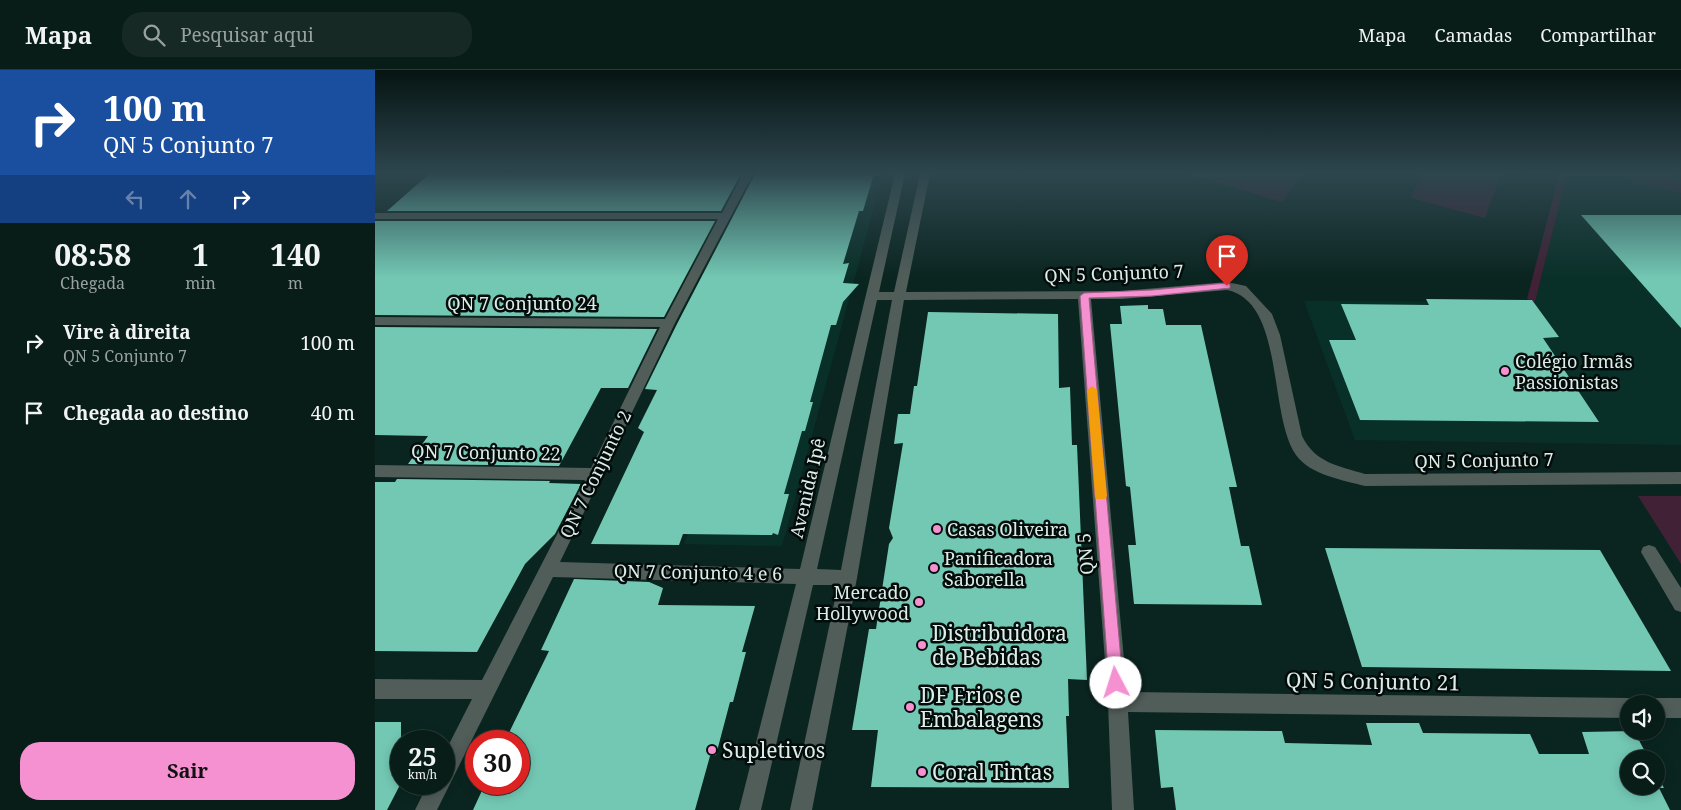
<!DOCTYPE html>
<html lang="pt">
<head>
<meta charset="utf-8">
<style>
	body { margin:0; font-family:"Noto Serif",serif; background:#162925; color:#f1f3f6; height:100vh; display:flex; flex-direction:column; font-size:19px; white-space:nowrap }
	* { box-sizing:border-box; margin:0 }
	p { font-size:16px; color:#98a1a2 }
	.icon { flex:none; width:28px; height:28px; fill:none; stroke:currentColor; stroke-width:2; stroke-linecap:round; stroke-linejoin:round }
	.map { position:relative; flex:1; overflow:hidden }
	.sheet { display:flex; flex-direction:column; background:#081c18; width:375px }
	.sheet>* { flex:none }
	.banner { background:#1a4fa0; color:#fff; overflow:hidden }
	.controls { position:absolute; left:1245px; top:625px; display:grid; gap:10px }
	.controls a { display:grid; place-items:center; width:45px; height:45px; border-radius:50%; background:#081c18; box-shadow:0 2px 12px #0003,0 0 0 1px #293a37; font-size:25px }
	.speed { position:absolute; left:15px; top:660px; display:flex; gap:10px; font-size:25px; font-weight:700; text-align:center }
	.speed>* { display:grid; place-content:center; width:65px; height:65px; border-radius:50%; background:#081c18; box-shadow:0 2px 12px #0003,0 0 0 1px #293a37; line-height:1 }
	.speed small { font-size:12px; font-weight:400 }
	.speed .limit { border:8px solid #d22; background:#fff; color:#111 }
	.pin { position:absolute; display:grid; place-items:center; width:42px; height:42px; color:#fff; margin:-51px -21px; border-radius:50% 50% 50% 0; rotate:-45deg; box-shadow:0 0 5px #0007 }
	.pin .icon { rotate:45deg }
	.me { position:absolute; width:55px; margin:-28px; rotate:355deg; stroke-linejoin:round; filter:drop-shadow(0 0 4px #0008) }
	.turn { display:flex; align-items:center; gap:18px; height:105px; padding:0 20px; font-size:22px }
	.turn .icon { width:65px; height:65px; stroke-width:2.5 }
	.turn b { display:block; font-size:35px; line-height:42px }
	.lanes { display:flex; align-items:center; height:48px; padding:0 20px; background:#0003; justify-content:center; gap:25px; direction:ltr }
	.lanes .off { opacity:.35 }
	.eta { display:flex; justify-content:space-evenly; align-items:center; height:85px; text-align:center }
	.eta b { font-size:30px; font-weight:700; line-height:35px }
	.button { display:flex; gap:10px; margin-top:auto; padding:10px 20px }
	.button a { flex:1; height:58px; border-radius:20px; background:#f590d1; color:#111; font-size:20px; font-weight:700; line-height:58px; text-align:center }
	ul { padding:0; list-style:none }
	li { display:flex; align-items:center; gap:15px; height:70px; padding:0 20px }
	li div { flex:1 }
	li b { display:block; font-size:19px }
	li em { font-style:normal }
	header { display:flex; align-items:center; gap:30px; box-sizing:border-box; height:70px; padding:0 25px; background:#081c18; border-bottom:1px solid #293a37 }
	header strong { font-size:24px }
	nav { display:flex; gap:28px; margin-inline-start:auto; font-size:18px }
	.search { width:350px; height:45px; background:#162925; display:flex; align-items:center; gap:12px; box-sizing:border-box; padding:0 18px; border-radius:20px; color:#98a1a2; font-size:19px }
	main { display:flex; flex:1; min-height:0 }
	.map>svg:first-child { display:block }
	.built { fill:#093028 }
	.green { fill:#402135 }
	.building { fill:#73c8b4 }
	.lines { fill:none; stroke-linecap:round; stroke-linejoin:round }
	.minor { fill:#515d59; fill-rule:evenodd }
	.route { fill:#f590d1; stroke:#9f5e88 }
	.slow { fill:#f59e0b }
	.poi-dot { fill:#f590d1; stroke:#030c0a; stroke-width:2 }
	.labels { text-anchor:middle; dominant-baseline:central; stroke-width:5; stroke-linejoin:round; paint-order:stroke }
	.street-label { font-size:18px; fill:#ddede8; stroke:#030c0a }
	.poi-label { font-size:18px; fill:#ddede8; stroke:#030c0a; text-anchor:start }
	.near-poi-label { font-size:21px; fill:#ddede8; stroke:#030c0a; text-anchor:start }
	.near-street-label { font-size:21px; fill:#ddede8; stroke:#030c0a }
</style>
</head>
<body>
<header>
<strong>Mapa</strong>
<div class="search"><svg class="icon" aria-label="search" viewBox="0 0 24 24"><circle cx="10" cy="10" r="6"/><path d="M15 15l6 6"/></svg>Pesquisar aqui</div>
<nav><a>Mapa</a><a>Camadas</a><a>Compartilhar</a></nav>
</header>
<main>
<section class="sheet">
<div class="banner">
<div class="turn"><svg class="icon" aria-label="right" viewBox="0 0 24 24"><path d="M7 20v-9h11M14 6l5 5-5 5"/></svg><div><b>100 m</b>QN 5 Conjunto 7</div></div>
<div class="lanes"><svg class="icon off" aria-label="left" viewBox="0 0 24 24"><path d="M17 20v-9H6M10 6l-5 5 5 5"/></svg><svg class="icon off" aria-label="ahead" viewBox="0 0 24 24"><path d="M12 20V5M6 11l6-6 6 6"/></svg><svg class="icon" aria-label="right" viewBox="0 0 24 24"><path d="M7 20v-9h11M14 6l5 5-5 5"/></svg></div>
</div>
<div class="eta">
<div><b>08:58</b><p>Chegada</p></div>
<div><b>1</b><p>min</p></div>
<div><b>140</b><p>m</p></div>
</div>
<ul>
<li><svg class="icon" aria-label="right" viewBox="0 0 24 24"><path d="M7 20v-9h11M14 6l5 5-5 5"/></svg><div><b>Vire à direita</b><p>QN 5 Conjunto 7</p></div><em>100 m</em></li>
<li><svg class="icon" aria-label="arrive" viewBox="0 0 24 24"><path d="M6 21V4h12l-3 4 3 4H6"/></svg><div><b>Chegada ao destino</b></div><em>40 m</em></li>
</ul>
<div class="button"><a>Sair</a></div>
</section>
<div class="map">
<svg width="1306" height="740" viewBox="0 0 1306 740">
	<rect width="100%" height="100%" fill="#0a2520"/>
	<!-- built -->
	<g class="built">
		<path d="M 449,104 L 508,104 L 407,476 L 309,474 Z"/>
		<path d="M 1192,104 L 1231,104 L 1306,123 L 1306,375 L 980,370 L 929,231 L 1160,232 Z"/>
	</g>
	<!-- green -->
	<g class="green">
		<path d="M 814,104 L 927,104 L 907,132 Z"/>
		<path d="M 1047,104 L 1126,104 L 1110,148 L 1036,128 Z"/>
		<path d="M 1184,104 L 1192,104 L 1160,232 L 1152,229 Z"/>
		<path d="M 1231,104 L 1294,104 L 1306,107 L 1306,123 Z"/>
		<path d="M 1263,426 L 1306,426 L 1306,494 Z"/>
	</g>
	<!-- building -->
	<g class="building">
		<path d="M 54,104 L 366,104 L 346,141 L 12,141 Z"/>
		<path d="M 380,104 L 499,104 L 488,141 L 484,141 L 468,194 L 474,193 L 468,213 L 484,214 L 468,232 L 461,255 L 456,255 L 435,332 L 438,332 L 430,361 L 427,361 L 409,424 L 414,424 L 403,465 L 398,463 L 397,465 L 308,464 L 304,475 L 216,474 L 269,362 L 263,358 L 282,320 L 270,319 L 302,254 Z"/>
		<path d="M 1206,145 L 1306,145 L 1306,258 Z"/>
		<path d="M 0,151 L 340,151 L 289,247 L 0,245 Z"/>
		<path d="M 1051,229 L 1157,230 L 1184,267 L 1168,268 L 1224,352 L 985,350 L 954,270 L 981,270 L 966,234 L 1054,235 Z"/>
		<path d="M 773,235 L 773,239 L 788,239 L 791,255 L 826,255 L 862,417 L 854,417 L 866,476 L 874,476 L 887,535 L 759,534 L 753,475 L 761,475 L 755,417 L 751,416 L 735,254 L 747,254 L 745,236 Z"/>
		<path d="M 553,242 L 683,244 L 684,318 L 695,317 L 697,375 L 702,375 L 712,610 L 693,609 L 694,646 L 691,646 L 694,718 L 496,717 L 503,660 L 477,660 L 494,559 L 501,559 L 514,474 L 518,468 L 514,458 L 528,373 L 519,374 L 523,344 L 535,344 L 539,316 L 542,316 Z"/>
		<path d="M 0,257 L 282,259 L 253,318 L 226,318 L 184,396 L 33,394 L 53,366 L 0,365 Z"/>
		<path d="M 22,409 L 175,411 L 174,413 L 206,414 L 180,464 L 150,494 L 102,582 L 0,581 L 0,412 L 20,412 Z"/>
		<path d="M 950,478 L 1225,480 L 1296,601 L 987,597 Z"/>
		<path d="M 199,509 L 274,512 L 288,518 L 283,535 L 380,536 L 367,582 L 371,582 L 358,632 L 355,632 L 341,685 L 335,686 L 320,740 L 98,740 L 110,714 L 144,714 L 144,671 L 130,671 L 174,581 L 166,580 Z"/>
		<path d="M 0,652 L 26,652 L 26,713 L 12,740 L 0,740 Z"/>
		<path d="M 991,653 L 1044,653 L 1048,663 L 1155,664 L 1164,684 L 1214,684 L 1207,662 L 1259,661 L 1274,689 L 1254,689 L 1254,716 L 1281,716 L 1281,703 L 1289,718 L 1284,718 L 1295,740 L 801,740 L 798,717 L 786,718 L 780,660 L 907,661 L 910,673 L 997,675 Z"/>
	</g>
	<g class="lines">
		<!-- minor -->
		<g class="minor">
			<path d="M 368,104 L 378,104 L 300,253 L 185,492 L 425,499 L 520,104 L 530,104 L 504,222 L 519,222 L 545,104 L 555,104 L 531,222 L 747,221 L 852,212 L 871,216 L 897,244 L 905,265 L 927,366 C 940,393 964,396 990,404 L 1306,402 L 1306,414 L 990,416 C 968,410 935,405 921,385 C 893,345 910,232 852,220 L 747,229 L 716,229 L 752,622 L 1254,628 L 1261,631 L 1262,634 L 1254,634 L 1254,648 L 753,642 L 759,740 L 737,740 L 733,632 L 703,229 L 529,230 L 482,508 L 437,740 L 415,740 L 463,515 L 438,515 L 386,740 L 364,740 L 421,514 L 178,507 L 62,740 L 40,740 L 53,714 L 69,714 L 69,684 L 97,629 L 0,629 L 0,609 L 107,610 L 210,410 L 0,407 L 0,395 L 216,398 L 285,257 L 0,255 L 0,247 L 290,249 L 343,149 L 0,149 L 0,143 L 347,143 ZM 502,230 L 517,230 L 466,500 L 442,499 Z"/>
			<path d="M 1274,475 L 1280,477 L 1306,518 L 1306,542 L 1300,540 L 1266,482 L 1268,477 Z"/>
			<path d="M 1281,628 L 1306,628 L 1306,648 L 1281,648 L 1281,634 L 1273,634 L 1274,631 Z"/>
		</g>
	</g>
	<!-- sky -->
	<linearGradient id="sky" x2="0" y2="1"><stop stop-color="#061412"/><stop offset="0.5" stop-color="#2d464e"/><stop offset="1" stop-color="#2d464e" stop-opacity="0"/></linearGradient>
	<rect width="1306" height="208" fill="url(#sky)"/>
	<!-- route -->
	<path class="route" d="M 852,213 L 855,214 L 855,218 L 777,226 L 714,228 L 748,613 L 746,618 L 741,620 L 736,618 L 734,613 L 705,226 L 709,223 L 777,220 Z"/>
	<!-- slow -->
	<path class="slow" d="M 717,316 L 722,320 L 732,426 L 730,429 L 721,429 L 720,426 L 712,320 Z"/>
	<!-- markers -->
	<g class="poi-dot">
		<circle cx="1130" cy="301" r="5"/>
		<circle cx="562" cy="459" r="5"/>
		<circle cx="559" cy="498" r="5"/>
		<circle cx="544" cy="532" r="5"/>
		<circle cx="547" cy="575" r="5"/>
		<circle cx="535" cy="637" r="5"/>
		<circle cx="337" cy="680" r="5"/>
		<circle cx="547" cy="702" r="5"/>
	</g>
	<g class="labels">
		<!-- street labels -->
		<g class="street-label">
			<text transform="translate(739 203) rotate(-2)">QN 5 Conjunto 7</text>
			<text x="147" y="233">QN 7 Conjunto 24</text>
			<text transform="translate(111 382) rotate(1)">QN 7 Conjunto 22</text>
			<text transform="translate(1109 390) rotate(-1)">QN 5 Conjunto 7</text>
			<text transform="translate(220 404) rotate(-64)">QN 7 Conjunto 2</text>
			<text transform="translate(432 418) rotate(-77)">Avenida Ipê</text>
			<text transform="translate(710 484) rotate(-95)">QN 5</text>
			<text transform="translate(323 502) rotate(1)">QN 7 Conjunto 4 e 6</text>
		</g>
		<!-- poi labels -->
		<g class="poi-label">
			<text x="1140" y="291">Colégio Irmãs<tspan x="1140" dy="21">Passionistas</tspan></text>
			<text x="572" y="459">Casas Oliveira</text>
			<text x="569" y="488">Panificadora<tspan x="569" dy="21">Saborella</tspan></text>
			<text x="534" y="522" text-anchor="end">Mercado<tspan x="534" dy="21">Hollywood</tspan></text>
		</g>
		<!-- near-poi labels -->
		<g class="near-poi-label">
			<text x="557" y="563">Distribuidora<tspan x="557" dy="24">de Bebidas</tspan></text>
			<text x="545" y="625">DF Frios e<tspan x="545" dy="24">Embalagens</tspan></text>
			<text x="347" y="680">Supletivos</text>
			<text x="557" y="702">Coral Tintas</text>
		</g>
		<!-- near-street labels -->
		<g class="near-street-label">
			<text transform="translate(998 611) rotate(1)">QN 5 Conjunto 21</text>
		</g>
	</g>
</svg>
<div class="controls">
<a><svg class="icon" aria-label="sound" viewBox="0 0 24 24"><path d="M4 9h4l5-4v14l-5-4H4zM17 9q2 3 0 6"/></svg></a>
<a><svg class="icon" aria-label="search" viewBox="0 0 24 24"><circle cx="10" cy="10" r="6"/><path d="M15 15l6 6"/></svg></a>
</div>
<div class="speed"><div>25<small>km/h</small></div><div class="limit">30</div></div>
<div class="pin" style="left:852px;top:216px;background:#d93025"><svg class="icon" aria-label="arrive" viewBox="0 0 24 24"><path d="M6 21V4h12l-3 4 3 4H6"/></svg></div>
<svg class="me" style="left:741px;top:613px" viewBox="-20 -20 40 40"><circle r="19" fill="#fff"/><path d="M0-13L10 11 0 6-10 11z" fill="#f590d1"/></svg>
</div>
</main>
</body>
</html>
